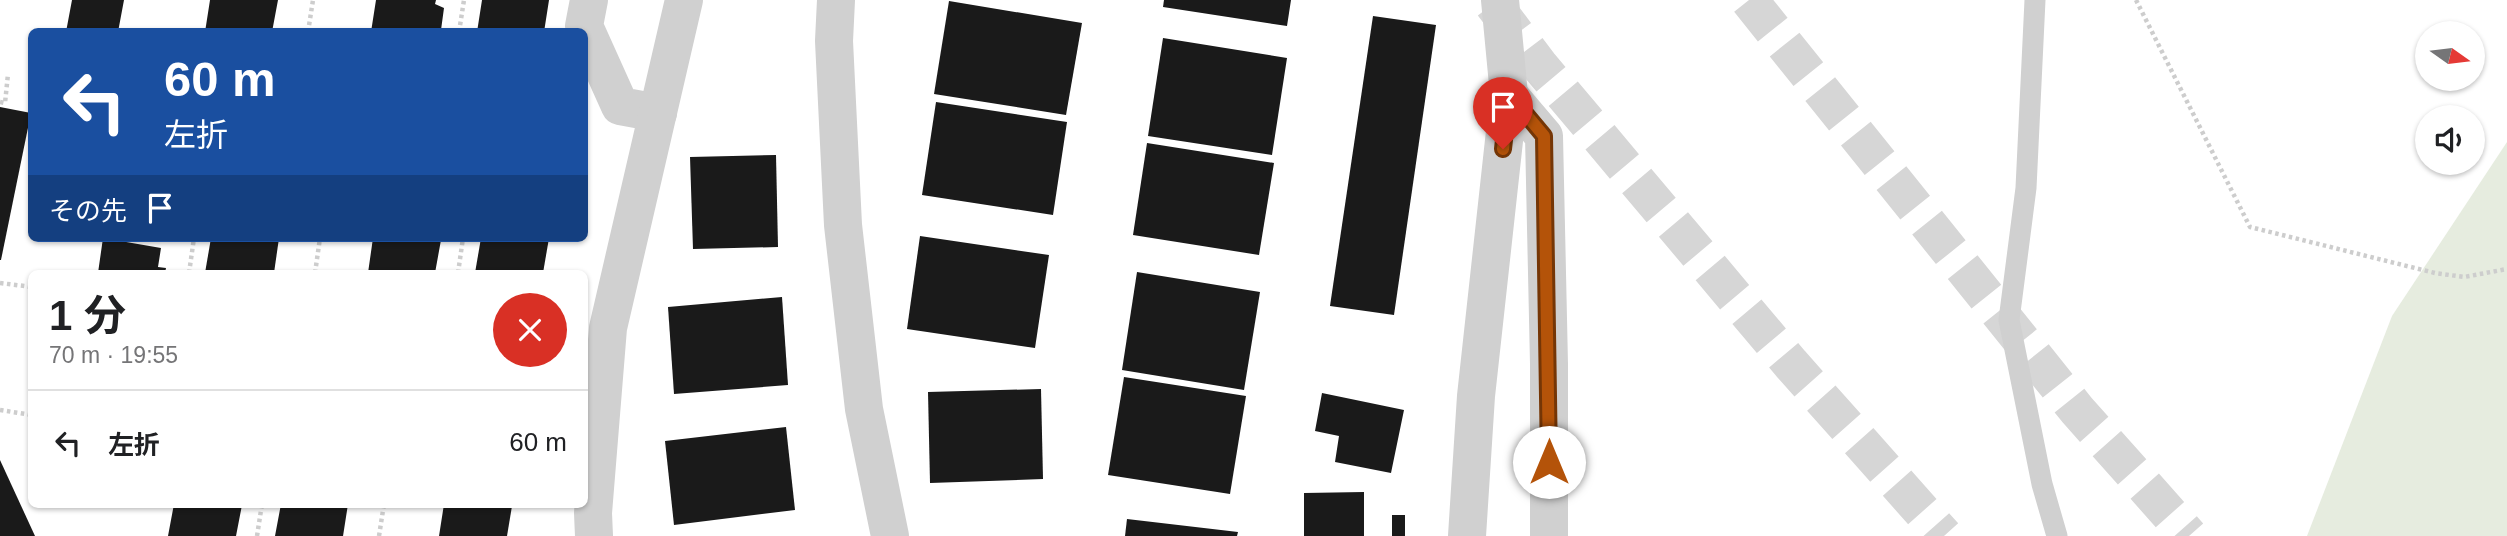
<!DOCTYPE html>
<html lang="ja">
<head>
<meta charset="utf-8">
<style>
	body { margin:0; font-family:Arial,"Noto Sans JP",sans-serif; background:#f2f2f2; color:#202124; height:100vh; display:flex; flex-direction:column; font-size:26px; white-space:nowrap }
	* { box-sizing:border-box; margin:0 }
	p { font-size:23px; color:#757577 }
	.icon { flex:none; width:38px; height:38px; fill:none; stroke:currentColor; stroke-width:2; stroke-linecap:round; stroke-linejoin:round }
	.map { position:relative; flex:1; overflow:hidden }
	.drawer { position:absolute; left:28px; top:270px; width:560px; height:238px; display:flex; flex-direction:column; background:#fff; border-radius:10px; box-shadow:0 2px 5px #0004 }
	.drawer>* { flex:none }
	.banner { position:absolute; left:28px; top:28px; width:560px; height:214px; border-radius:10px; box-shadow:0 2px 5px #0004; background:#1a4fa0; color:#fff; overflow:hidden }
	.needle { width:46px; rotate:104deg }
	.fabs { position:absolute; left:2415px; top:21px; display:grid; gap:14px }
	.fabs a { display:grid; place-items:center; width:70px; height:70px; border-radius:50%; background:#fff; box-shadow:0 2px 5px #0004; font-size:35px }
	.pin { position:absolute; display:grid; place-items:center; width:60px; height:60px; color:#fff; margin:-72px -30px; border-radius:50% 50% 50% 0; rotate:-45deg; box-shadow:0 0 7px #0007 }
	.pin .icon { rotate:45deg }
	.me { position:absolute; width:77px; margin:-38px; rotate:0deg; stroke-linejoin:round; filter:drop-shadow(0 0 5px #0008) }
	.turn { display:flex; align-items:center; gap:24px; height:147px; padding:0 21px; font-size:32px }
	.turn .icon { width:91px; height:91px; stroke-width:2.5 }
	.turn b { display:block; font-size:49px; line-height:60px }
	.then { display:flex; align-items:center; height:66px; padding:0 21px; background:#0003; gap:14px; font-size:26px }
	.round { display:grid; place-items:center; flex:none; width:74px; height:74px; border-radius:37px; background:#f2f2f2 }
	.summary { display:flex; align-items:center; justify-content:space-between; height:119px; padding:0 21px }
	h1 { font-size:42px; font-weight:700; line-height:52px }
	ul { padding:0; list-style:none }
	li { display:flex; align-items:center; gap:21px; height:105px; padding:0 21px; border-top:2px solid #e0e0e0 }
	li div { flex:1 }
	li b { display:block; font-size:26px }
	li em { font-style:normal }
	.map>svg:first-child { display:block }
	.green { fill:#e6ecdf }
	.building { fill:#1a1a1a }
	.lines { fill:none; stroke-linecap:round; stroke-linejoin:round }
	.motorway-tunnel { stroke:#d6d6d6; stroke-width:38; stroke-dasharray:38 19; stroke-linecap:butt }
	.path { stroke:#cdcdcd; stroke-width:4.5; stroke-dasharray:3.5 3.5; stroke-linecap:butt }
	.service { stroke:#d0d0d0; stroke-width:21 }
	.minor { stroke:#d0d0d0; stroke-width:38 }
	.tertiary { stroke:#d0d0d0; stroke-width:38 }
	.route-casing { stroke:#753606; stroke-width:18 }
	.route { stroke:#b45309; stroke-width:12 }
</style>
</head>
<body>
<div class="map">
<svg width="2507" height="536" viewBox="0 0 2507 536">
	<rect width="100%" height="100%" fill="#fff"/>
	<!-- green -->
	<path class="green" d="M 2507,142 L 2507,536 L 2307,536 L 2392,316 Z"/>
	<!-- building -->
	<g class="building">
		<path d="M 72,0 L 124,0 L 118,32 L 66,32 Z"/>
		<path d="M 210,0 L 278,0 L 272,32 L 205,32 Z"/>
		<path d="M 376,0 L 436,0 L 435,4 L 444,8 L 441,30 L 371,32 Z"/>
		<path d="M 482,0 L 549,0 L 544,32 L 477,32 Z"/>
		<path d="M 1164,0 L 1291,0 L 1287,26 L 1163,7 Z"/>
		<path d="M 949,1 L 1082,23 L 1066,115 L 934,94 Z"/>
		<path d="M 1373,16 L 1436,25 L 1394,315 L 1330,306 Z"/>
		<path d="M 1163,38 L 1287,58 L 1272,155 L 1148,136 Z"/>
		<path d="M 936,102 L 1067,122 L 1053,215 L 922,195 Z"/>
		<path d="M 0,107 L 31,113 L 1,260 L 0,260 Z"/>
		<path d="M 1147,143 L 1274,163 L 1259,255 L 1133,235 Z"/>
		<path d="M 776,155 L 778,247 L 693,249 L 690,157 Z"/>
		<path d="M 920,236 L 1049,255 L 1035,348 L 907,329 Z"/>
		<path d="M 103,238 L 161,248 L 158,267 L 166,268 L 165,273 L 98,273 Z"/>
		<path d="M 211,238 L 279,238 L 274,273 L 205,273 Z"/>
		<path d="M 373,238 L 453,238 L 452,242 L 441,240 L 435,273 L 368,273 Z"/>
		<path d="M 481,238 L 549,238 L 543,273 L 475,273 Z"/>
		<path d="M 1137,272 L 1260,292 L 1244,390 L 1122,370 Z"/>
		<path d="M 782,297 L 788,385 L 674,394 L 668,307 Z"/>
		<path d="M 1124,377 L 1246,396 L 1230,494 L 1108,475 Z"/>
		<path d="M 1041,389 L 1043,479 L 930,483 L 928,392 Z"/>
		<path d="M 1322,393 L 1404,410 L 1391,473 L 1335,462 L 1339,436 L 1315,431 Z"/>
		<path d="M 786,427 L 795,510 L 674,525 L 665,441 Z"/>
		<path d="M 0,460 L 35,536 L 0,536 Z"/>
		<path d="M 1364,492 L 1364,536 L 1304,536 L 1304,493 Z"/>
		<path d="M 174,504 L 253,504 L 252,507 L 242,505 L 236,536 L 168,536 Z"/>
		<path d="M 281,504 L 348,504 L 343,536 L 275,536 Z"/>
		<path d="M 444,504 L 512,506 L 507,536 L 439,536 Z"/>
		<rect x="1392" y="515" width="13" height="21"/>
		<path d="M 1127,519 L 1238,532 L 1237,536 L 1125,536 Z"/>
	</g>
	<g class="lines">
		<!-- motorway-tunnel -->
		<g class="motorway-tunnel">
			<path d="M 1749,0 L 2077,410 L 2189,536"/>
			<path d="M 1493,4 L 1539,65 L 1791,364 L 1944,536"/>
		</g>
		<!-- path -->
		<g class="path">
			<path d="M 2136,0 L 2250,227 L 2435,273 L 2464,277 L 2507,269"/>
			<path d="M 308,32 L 313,0"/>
			<path d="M 459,32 L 464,0"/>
			<path d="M 0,102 L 5,103 L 8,74"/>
			<path d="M 189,273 L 194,238"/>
			<path d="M 315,273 L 320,238"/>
			<path d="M 458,273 L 463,238"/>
			<path d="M 0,283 L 32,287"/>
			<path d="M 0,410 L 32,415"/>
			<path d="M 257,536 L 262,504"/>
			<path d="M 379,536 L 384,504"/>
		</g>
		<!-- service -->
		<path class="service" d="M 2035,0 L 2026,188 L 2009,320 L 2042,484 L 2057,536"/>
		<!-- minor -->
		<g class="minor">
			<path d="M 589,0 L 584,26 L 620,106 L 658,113"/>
			<path d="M 1509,95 L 1544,136 L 1549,364 L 1549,536"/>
		</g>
		<!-- tertiary -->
		<g class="tertiary">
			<path d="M 836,0 L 834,41 L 843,225 L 864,409 L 890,536"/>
			<path d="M 594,536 L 593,513 L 608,328 L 684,0"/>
			<path d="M 1467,536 L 1476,396 L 1509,95 L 1500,0"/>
		</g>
	</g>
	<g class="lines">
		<!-- route casing -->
		<g class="route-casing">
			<path id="route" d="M 1503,149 L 1509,94 L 1544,136 L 1549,462"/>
		</g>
		<!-- route -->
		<use href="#route" class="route"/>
	</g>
</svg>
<div class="fabs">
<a><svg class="needle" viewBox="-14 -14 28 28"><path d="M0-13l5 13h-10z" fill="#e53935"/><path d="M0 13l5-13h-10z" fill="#757577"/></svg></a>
<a><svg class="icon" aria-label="sound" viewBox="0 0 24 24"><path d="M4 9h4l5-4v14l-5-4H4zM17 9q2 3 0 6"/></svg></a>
</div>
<div class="pin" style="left:1503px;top:149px;background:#d93025"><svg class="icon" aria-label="arrive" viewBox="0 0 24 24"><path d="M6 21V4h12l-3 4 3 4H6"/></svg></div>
<svg class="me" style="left:1549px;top:462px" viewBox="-20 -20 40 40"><circle r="19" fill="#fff"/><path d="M0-13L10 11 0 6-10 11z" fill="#b45309"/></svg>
<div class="banner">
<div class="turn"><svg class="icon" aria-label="left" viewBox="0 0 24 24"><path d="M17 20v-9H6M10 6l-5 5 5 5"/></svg><div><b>60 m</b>左折</div></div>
<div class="then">その先<svg class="icon" aria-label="arrive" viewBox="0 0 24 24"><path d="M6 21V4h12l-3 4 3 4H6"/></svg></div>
</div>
<section class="drawer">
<div class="summary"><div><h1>1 分</h1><p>70 m · 19:55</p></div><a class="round" style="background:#d93025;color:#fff"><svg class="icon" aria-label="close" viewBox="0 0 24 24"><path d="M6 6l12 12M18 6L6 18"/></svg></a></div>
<ul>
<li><svg class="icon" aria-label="left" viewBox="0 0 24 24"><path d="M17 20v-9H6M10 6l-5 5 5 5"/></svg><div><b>左折</b></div><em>60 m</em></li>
</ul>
</section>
</div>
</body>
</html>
